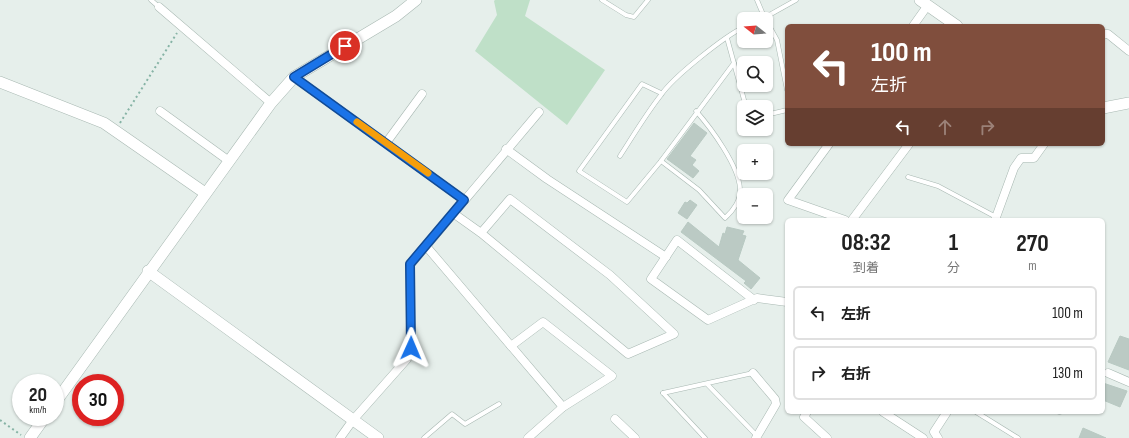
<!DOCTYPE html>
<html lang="ja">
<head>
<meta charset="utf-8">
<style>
	body { margin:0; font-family:"Sofia Sans Condensed","Noto Sans JP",sans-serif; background:#f2f2f2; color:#222; height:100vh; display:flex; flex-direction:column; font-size:15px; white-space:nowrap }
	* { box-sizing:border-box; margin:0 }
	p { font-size:13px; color:#767676 }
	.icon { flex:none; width:22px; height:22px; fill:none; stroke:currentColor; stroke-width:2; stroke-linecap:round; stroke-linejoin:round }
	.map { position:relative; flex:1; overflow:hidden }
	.drawer { position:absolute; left:785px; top:218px; width:320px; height:196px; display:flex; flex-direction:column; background:#fff; border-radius:6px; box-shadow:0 1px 3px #0004 }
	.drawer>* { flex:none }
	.hud { position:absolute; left:785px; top:24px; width:320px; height:122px; border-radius:6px; box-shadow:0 1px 3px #0004; background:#804e3d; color:#fff; overflow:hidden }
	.needle { width:26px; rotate:287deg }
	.controls { position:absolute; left:737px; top:12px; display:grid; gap:8px }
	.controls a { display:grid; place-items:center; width:36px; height:36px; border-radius:6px; background:#fff; box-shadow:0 1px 3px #0004; font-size:20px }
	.speed { position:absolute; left:12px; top:374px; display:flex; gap:8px; font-size:20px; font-weight:700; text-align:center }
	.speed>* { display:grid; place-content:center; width:52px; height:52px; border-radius:50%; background:#fff; box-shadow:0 1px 3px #0004; line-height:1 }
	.speed small { font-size:10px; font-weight:400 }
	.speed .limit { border:6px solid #d22; background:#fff; color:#111 }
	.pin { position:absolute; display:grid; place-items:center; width:34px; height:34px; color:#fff; margin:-17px; border:2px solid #fff; border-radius:50%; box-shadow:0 1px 4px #0007 }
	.me { position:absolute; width:44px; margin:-22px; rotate:1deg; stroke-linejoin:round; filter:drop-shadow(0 0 3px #0008) }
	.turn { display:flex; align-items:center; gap:14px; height:84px; padding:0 20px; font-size:18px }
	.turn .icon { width:52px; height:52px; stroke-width:2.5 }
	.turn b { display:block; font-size:28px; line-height:34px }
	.lanes { display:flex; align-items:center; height:38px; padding:0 20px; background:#0003; justify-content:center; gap:20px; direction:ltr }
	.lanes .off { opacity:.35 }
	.eta { display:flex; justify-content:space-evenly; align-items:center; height:68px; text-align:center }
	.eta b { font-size:24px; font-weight:700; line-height:28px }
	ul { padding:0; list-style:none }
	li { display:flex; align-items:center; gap:12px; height:54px; margin:0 8px 6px; padding:0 12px; border:2px solid #e0e0e0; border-radius:6px }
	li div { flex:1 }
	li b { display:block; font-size:15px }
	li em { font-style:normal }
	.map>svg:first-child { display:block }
	.green { fill:#bfe0c8 }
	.building { fill:#bbcac4; stroke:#b8c9c2 }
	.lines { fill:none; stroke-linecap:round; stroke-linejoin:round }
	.service-casing { stroke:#a8b8b2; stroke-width:5 }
	.minor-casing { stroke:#a8b8b2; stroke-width:9 }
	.tertiary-casing { stroke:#a8b8b2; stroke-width:12 }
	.path { stroke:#86b3a5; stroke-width:2; stroke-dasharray:2 3; stroke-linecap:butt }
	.service { stroke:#fff; stroke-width:4 }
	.minor { stroke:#fff; stroke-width:8 }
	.tertiary { stroke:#fff; stroke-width:11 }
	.route-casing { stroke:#114b97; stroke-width:10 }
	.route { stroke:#1a73e8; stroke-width:7 }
	.slow { stroke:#f59e0b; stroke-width:7 }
</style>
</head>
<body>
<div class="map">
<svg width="1129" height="438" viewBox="0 0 1129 438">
	<rect width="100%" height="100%" fill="#e6efeb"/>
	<!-- green -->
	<path class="green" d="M 495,0 L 530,0 L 525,16 L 605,70 L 567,125 L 475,51 L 497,15 L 494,1 Z"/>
	<!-- building -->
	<g class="building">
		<path d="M 694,123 L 707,133 L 690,156 L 696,160 L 692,165 L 699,171 L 693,178 L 667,159 Z"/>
		<path d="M 690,200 L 697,205 L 687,219 L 678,213 L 685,202 L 687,203 Z"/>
		<path d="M 688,222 L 719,247 L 723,233 L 725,234 L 727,227 L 744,231 L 742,235 L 746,236 L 738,260 L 760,278 L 751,289 L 744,283 L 746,281 L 681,232 Z"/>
		<path d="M 1120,336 L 1129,339 L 1129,370 L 1108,362 Z"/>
		<path d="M 1103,383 L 1127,391 L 1120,407 L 1103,400 Z"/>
		<path d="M 1083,428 L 1106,438 L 1079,438 Z"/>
	</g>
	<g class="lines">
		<!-- service casing -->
		<g class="service-casing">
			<g id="service">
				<path d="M 151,0 L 159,7"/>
				<path d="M 602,0 L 626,15 L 634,17 L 648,0"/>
				<path d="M 757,0 L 765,19"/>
				<path d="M 762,19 L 796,0"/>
				<path d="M 766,20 L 777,40 L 787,90"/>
				<path d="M 727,38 L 746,107"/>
				<path d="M 661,93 L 642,84 L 579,171 L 627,202 L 661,161 L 734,63"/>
				<path d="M 766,115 L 787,110"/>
				<path d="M 620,156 C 633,136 646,114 661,95 C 673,77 725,36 744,27"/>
				<path d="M 661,161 L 699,190 L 725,218 C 733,211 741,200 740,189 C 739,166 711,128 696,111"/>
				<path d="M 908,177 L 938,186 L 996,217"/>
				<path d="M 707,384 L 757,436"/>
				<path d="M 663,393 L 753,373"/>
				<path d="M 663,393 L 705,438"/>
				<path d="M 976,412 L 1018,438"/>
				<path d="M 1059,412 L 1060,412"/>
				<path d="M 424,438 L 452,414 L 465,424 L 499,404"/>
			</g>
		</g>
		<!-- minor casing -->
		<g class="minor-casing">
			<g id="minor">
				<path d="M 159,7 L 271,103"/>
				<path d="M 913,26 L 928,5"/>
				<path d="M 1103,34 L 1108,34 L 1129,51"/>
				<path d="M 294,77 L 464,200"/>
				<path d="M 160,111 L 229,161"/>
				<path d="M 386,143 L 422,94"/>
				<path d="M 829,144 L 788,200 L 845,220"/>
				<path d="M 506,149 L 547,179 L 666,257"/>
				<path d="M 453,213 L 481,233 L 628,354 L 674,334 L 610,275 L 510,199 L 481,233"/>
				<path d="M 852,220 L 909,144"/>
				<path d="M 995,220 L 1014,168 L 1021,158 L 1034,158 L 1044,144"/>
				<path d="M 426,246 L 563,407"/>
				<path d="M 754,300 L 677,240 L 651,279 L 708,320 L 757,298 L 787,302"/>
				<path d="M 511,346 L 543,322 L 612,376 L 563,407 L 528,438"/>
				<path d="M 753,373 L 775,399 L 776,404 L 756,438"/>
				<path d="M 1108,373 L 1129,382"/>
				<path d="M 807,412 L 804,417 L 827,438"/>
				<path d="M 883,412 L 923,438"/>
				<path d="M 615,419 L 635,438"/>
				<path d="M 340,438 L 353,420 L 407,359 L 411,348 L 410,265 L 539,112"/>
				<path d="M 938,438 L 934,432 L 947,412"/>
			</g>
		</g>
		<!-- tertiary casing -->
		<g class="tertiary-casing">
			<g id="tertiary">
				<path d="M 920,0 L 957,26"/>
				<path d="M 0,82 L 104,123 L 205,193"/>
				<path d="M 1103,108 L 1129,103"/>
				<path d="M 148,271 L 378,438"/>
				<path d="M 55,403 L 271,103 L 294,77 L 396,16 L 416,0"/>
				<path d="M 30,438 L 45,417"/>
			</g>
		</g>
		<!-- path -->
		<g class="path">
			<path d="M 120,123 L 177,33"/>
			<path d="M 0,420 L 21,435"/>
		</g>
		<!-- service -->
		<use href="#service" class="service"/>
		<!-- minor -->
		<use href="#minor" class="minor"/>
		<!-- tertiary -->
		<use href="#tertiary" class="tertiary"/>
	</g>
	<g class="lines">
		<!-- route casing -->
		<g class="route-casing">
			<path id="route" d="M 345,46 L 294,77 L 464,200 L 410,264 L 411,348"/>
		</g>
		<!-- route -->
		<use href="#route" class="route"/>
		<!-- slow -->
		<path class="slow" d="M 357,122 L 428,173"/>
	</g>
</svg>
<div class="controls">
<a><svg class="needle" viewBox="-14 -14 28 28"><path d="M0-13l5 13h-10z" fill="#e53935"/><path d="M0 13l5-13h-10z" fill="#767676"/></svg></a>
<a><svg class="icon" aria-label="search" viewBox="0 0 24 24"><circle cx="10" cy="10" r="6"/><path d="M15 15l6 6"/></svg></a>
<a><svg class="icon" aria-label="layers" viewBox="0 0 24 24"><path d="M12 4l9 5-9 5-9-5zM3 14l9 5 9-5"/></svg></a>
<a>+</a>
<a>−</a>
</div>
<div class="speed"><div>20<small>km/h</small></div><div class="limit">30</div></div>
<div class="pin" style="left:345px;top:46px;background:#d93025"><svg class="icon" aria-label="arrive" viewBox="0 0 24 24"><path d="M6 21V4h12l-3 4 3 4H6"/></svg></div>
<svg class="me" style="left:411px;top:348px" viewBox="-20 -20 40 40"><path d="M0-17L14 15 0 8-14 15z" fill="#1a73e8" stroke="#fff" stroke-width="4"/></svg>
<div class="hud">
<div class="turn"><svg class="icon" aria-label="left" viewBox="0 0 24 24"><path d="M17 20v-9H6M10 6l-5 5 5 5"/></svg><div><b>100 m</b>左折</div></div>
<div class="lanes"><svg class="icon" aria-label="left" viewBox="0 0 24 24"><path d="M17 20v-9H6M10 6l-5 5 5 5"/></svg><svg class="icon off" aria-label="ahead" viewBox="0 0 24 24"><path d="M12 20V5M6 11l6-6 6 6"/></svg><svg class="icon off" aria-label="right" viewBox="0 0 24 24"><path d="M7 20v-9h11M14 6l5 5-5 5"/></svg></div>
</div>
<section class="drawer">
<div class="eta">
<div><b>08:32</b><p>到着</p></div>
<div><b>1</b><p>分</p></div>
<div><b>270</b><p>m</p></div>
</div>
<ul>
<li><svg class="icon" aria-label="left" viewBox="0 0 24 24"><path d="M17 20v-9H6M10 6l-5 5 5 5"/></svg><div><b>左折</b></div><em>100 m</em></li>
<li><svg class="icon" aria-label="right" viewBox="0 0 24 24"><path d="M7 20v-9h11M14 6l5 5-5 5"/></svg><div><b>右折</b></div><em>130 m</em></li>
</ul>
</section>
</div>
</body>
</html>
